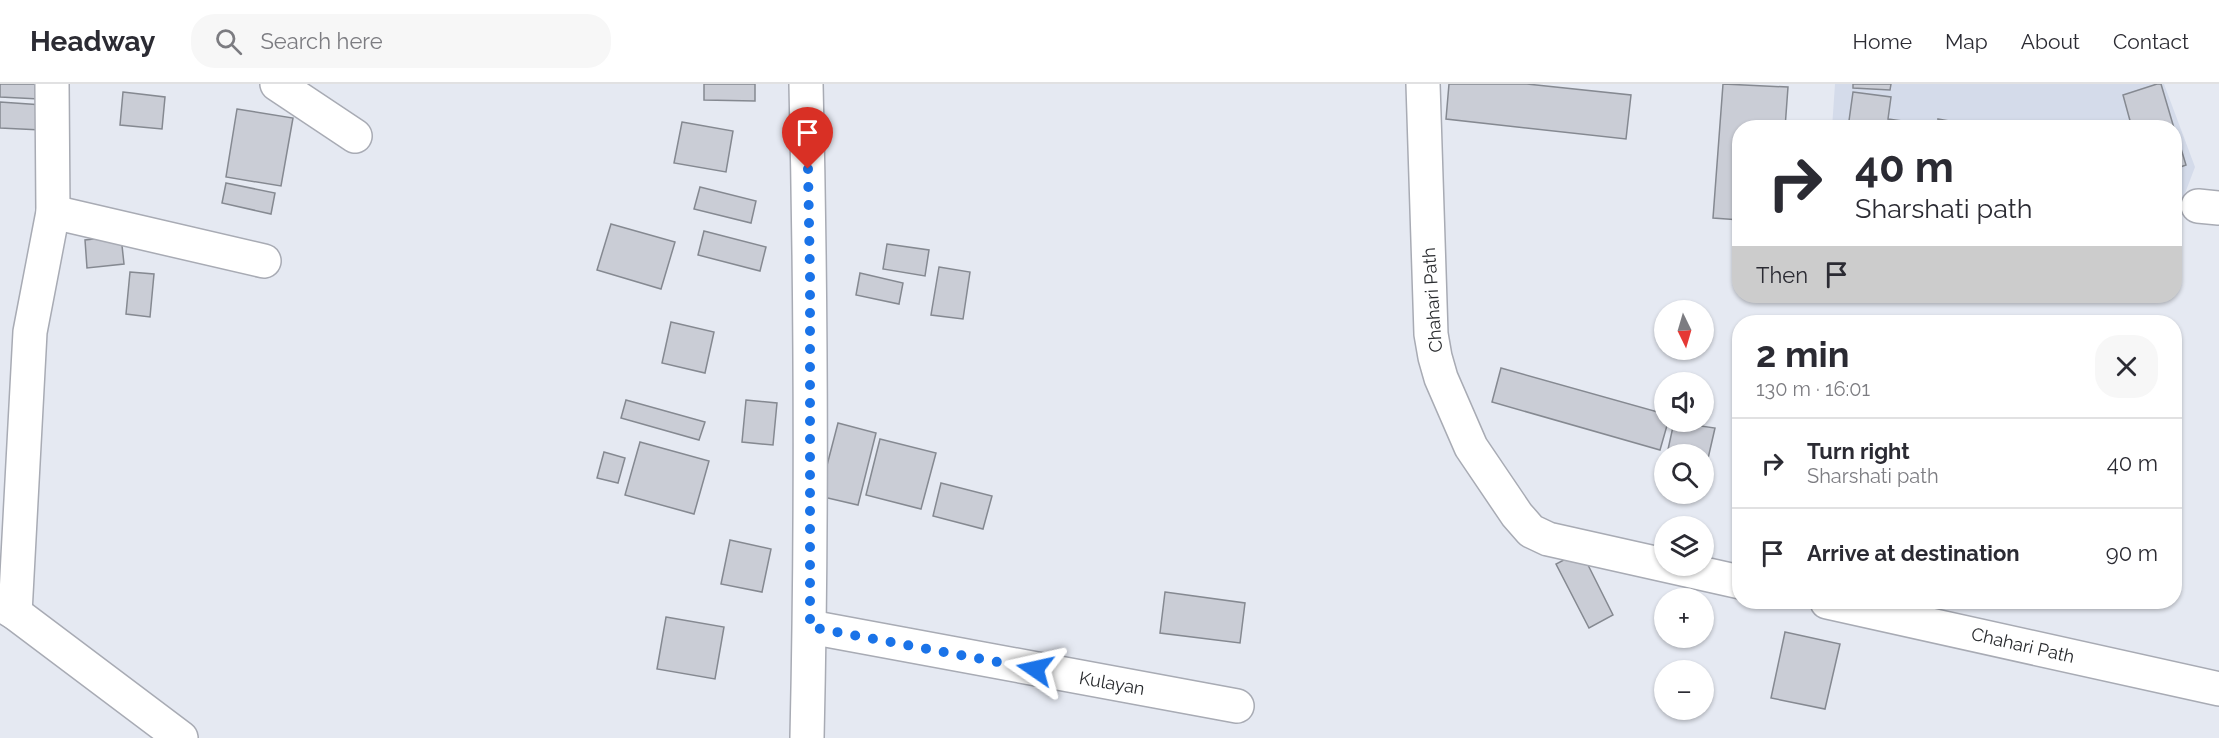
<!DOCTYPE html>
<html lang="en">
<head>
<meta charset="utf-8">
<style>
	body { margin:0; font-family:Raleway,sans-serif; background:#f7f7f7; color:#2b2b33; height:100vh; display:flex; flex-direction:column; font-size:22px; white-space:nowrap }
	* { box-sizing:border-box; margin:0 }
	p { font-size:20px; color:#7c7c81 }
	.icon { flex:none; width:33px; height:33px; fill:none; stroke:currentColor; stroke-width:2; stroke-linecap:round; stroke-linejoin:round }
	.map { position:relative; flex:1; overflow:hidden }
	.drawer { position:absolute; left:1732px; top:231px; width:450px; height:294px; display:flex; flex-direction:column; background:#fff; border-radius:24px; box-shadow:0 2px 4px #0004 }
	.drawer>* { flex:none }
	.hud { position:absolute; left:1732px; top:36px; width:450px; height:183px; border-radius:24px; box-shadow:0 2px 4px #0004; background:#fff; color:#2b2b33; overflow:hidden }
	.needle { width:39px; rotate:175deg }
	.fabs { position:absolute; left:1654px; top:216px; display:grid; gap:12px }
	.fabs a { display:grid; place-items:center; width:60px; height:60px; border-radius:50%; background:#fff; box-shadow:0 2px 4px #0004; font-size:30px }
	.pin { position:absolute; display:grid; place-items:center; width:51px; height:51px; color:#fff; margin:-62px -26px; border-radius:50% 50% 50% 0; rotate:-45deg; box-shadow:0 0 6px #0007 }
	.pin .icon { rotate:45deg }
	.me { position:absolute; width:66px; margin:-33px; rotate:281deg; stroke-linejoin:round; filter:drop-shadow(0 0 4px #0008) }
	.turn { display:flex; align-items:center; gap:21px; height:126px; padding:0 24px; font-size:27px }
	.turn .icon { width:78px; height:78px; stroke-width:2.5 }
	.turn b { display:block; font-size:42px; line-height:51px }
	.then { display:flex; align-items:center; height:57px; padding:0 24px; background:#0003; gap:12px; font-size:22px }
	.round { display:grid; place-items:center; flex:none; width:63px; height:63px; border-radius:24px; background:#f7f7f7 }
	.overview { display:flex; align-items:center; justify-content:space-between; height:102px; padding:0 24px }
	h1 { font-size:36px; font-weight:700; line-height:45px }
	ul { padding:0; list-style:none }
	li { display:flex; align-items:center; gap:18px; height:90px; padding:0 24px; border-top:2px solid #e1e1e2 }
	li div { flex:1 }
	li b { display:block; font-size:22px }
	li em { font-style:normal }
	header { display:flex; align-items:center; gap:36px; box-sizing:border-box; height:84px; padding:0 30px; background:#fff; border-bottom:2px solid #e1e1e2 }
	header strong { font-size:28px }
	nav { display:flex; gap:33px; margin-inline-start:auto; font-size:21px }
	.search { width:420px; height:54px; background:#f7f7f7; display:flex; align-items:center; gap:15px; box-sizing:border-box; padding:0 21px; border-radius:24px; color:#7c7c81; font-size:22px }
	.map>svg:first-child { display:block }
	.built { fill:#d4dbea }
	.building { fill:#cacdd6; stroke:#858991; stroke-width:1.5 }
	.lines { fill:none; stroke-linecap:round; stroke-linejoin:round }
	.street-casing { stroke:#a8abb4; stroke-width:36 }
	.street { stroke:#fff; stroke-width:33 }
	.route { stroke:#1a73e8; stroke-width:10; stroke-dasharray:0 18 }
	.labels { text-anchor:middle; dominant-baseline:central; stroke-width:4.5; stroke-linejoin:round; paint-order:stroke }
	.street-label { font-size:18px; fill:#292b2e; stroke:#fff }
</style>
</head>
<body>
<header>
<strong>Headway</strong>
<div class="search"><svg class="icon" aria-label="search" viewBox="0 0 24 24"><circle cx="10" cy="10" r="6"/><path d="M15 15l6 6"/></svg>Search here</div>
<nav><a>Home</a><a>Map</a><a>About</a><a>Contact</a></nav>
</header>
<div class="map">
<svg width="2219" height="654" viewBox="0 0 2219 654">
	<rect width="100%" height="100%" fill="#e5e9f2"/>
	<!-- built -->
	<path class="built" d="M 1835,0 L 2164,0 L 2195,83 L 2181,120 L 2175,120 L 2175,44 L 1832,44 Z"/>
	<!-- building -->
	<g class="building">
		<path d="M 0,0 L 40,0 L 39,15 L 0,13 Z"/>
		<path d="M 704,0 L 755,0 L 755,17 L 704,16 Z"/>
		<path d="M 1449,0 L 1527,0 L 1631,11 L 1626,55 L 1446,35 Z"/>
		<path d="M 1723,0 L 1788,3 L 1785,44 L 1740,44 L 1740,136 L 1713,134 Z"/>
		<path d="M 1853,0 L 1891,0 L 1890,6 L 1853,4 Z"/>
		<path d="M 2157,0 L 2161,0 L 2174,44 L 2132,44 L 2123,11 Z"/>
		<path d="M 123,8 L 165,13 L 162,45 L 120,41 Z"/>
		<path d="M 1853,8 L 1891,13 L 1888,35 L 1931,41 L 1931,44 L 1848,44 Z"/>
		<path d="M 0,18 L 43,21 L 41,46 L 0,44 Z"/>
		<path d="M 237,25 L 293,34 L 281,102 L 226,93 Z"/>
		<path d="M 1938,35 L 1989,44 L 1937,44 Z"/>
		<path d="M 682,38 L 733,47 L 726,88 L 674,79 Z"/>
		<path d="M 2175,45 L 2186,81 L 2175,85 Z"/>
		<path d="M 226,99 L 275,109 L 271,130 L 222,119 Z"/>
		<path d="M 700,103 L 756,117 L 751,139 L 694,125 Z"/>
		<path d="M 611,140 L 675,158 L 661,205 L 597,186 Z"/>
		<path d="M 704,147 L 766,163 L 760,187 L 698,171 Z"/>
		<path d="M 121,152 L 124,180 L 87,184 L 85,156 Z"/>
		<path d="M 887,160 L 929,166 L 925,192 L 883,185 Z"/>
		<path d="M 939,183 L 970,188 L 963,235 L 931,231 Z"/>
		<path d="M 130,188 L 154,190 L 150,233 L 126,230 Z"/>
		<path d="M 860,189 L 903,199 L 899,220 L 856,211 Z"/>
		<path d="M 671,238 L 714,248 L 705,289 L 662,279 Z"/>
		<path d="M 1501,284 L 1665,330 L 1665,338 L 1668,338 L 1660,366 L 1492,318 Z"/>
		<path d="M 626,316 L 705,338 L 699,356 L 621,334 Z"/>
		<path d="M 746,316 L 777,319 L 773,361 L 742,358 Z"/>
		<path d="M 1674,338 L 1715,344 L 1704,392 L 1704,370 L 1667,370 Z"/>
		<path d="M 838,339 L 876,349 L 858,421 L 819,412 Z"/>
		<path d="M 880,355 L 936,369 L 921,425 L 866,411 Z"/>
		<path d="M 640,358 L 709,377 L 694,430 L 625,411 Z"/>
		<path d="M 604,368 L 625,374 L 618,399 L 597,394 Z"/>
		<path d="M 941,399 L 992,412 L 983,445 L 933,432 Z"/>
		<path d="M 730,456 L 771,465 L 762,508 L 721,500 Z"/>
		<path d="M 1581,467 L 1613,531 L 1589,544 L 1556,480 Z"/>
		<path d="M 1165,508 L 1245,519 L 1240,559 L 1160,549 Z"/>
		<path d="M 666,533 L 724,543 L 715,595 L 657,585 Z"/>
		<path d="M 1785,548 L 1840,560 L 1825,625 L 1771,614 Z"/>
	</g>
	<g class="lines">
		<!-- street casing -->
		<g class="street-casing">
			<g id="street">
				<path d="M 277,0 L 355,52"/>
				<path d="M 806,0 C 811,218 812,436 807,654"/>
				<path d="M 1423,0 L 1431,250 L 1435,273 L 1441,294 L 1471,363 L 1517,431 L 1531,447 L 1548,455 L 1740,498"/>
				<path d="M 2198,122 L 2219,124"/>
				<path d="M 53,128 L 264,177"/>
				<path d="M 1827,518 L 2219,605"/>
				<path d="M 0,520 L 15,529 L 181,654"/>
				<path d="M 15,529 L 30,248 L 53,128 L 52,0"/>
				<path d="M 810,543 L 1237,622"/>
			</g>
		</g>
		<!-- street -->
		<use href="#street" class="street"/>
	</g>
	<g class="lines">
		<!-- route -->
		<path class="route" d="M 808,85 L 810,192 L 810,543 L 1035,585"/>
	</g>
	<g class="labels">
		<!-- street labels -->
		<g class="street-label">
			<text transform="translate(1432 216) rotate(-94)">Chahari Path</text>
			<text transform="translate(2023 561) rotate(13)">Chahari Path</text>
			<text transform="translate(1112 599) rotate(10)">Kulayan</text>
		</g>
	</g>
</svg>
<div class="fabs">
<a><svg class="needle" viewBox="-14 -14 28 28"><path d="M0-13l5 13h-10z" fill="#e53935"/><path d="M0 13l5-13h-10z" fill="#7c7c81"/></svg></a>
<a><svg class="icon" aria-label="sound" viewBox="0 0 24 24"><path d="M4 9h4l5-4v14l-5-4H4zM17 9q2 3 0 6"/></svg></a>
<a><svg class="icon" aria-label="search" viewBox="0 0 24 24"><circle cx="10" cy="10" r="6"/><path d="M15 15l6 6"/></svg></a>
<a><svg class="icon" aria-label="layers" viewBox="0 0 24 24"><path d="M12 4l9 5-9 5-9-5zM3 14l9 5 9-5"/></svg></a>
<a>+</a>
<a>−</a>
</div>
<div class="pin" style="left:808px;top:85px;background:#d93025"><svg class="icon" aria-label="arrive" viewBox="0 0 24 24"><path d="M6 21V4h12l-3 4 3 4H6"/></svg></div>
<svg class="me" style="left:1035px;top:585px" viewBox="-20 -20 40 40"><path d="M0-17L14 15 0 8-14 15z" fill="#1a73e8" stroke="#fff" stroke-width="4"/></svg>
<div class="hud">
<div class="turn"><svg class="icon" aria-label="right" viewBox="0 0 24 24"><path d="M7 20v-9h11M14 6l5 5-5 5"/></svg><div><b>40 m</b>Sharshati path</div></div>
<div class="then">Then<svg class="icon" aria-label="arrive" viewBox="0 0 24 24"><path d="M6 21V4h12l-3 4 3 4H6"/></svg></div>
</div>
<section class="drawer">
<div class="overview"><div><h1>2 min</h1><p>130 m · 16:01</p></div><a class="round"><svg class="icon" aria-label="close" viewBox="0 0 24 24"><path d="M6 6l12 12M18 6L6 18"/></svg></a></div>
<ul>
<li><svg class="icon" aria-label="right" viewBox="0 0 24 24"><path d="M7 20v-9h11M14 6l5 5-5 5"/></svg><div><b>Turn right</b><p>Sharshati path</p></div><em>40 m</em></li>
<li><svg class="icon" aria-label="arrive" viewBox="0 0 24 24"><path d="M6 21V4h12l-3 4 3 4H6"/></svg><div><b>Arrive at destination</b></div><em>90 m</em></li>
</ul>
</section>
</div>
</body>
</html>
